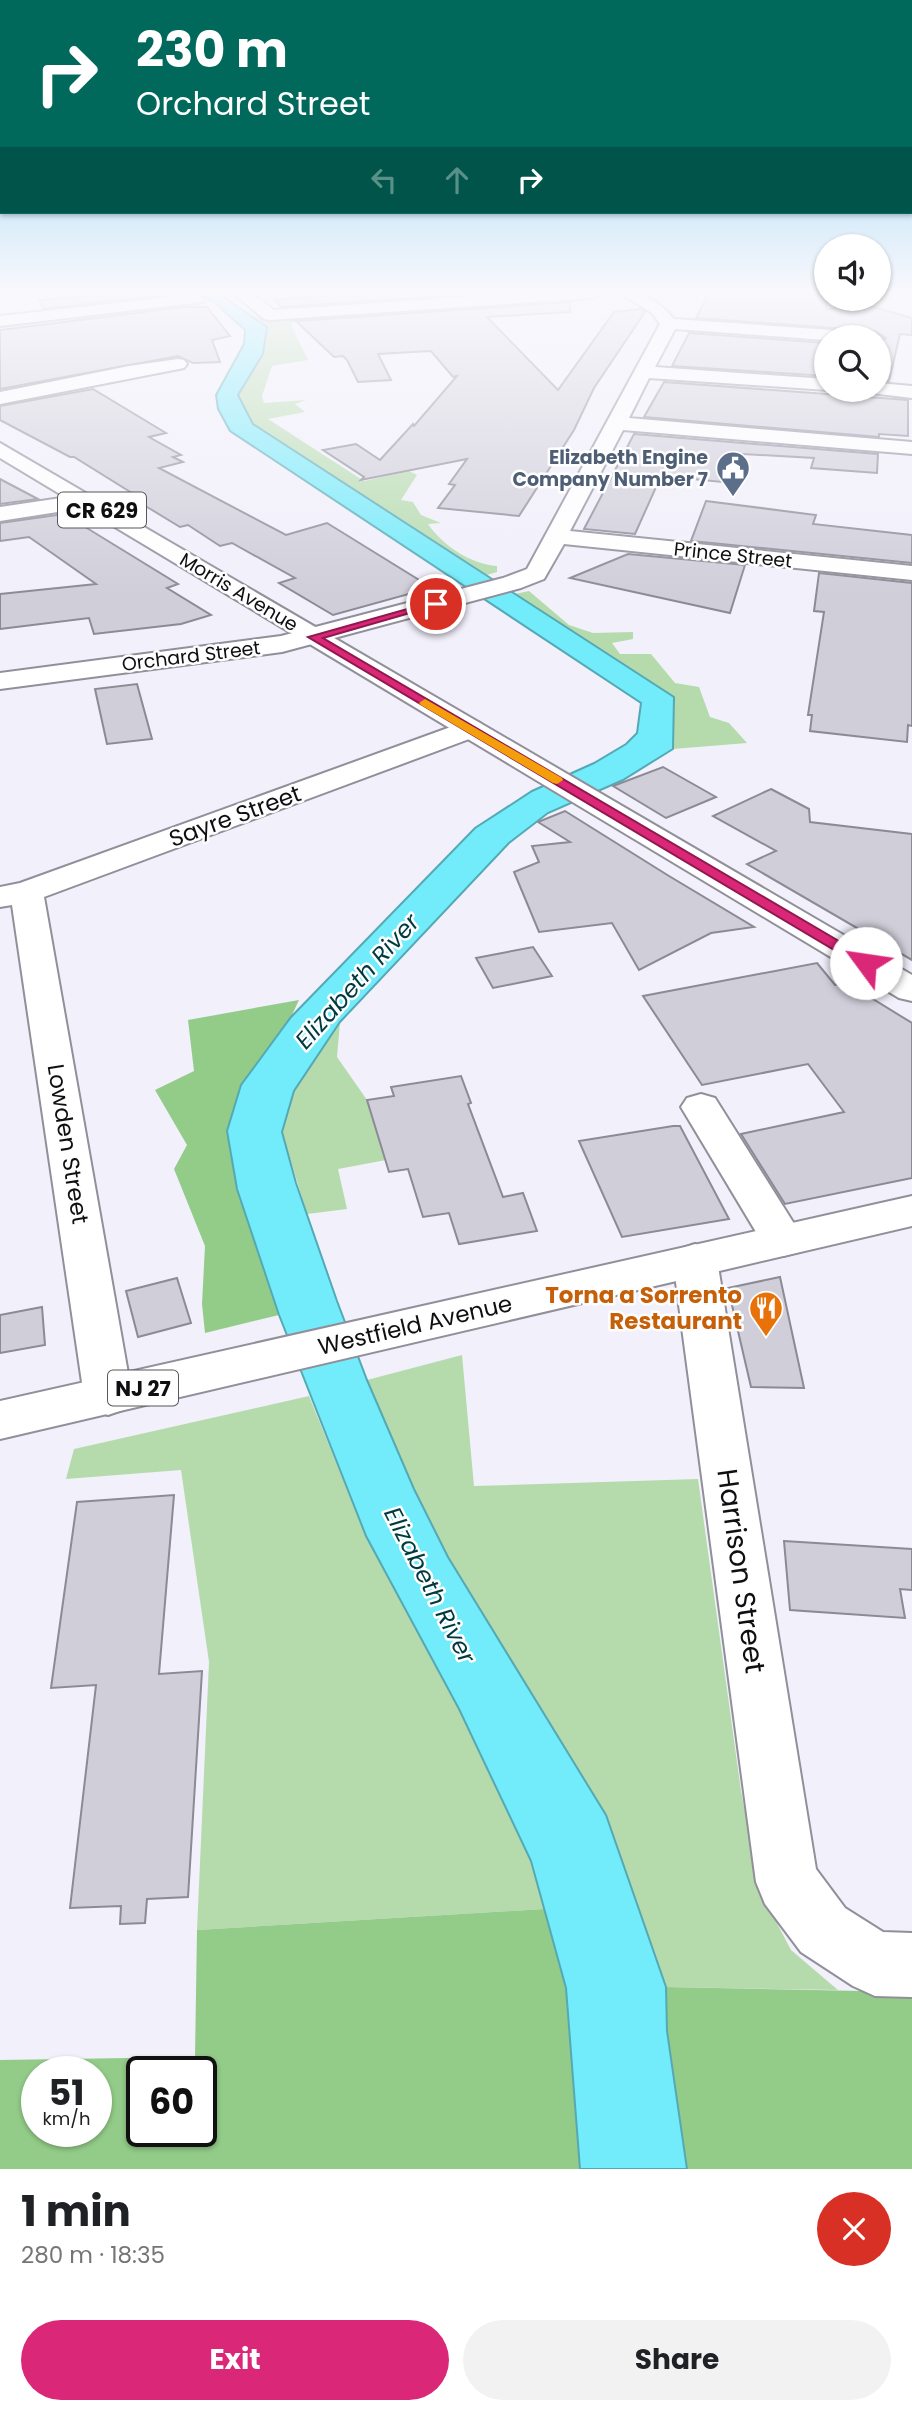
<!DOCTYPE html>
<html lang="en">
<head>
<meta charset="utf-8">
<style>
	body { margin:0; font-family:Poppins,sans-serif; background:#f2f2f2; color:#202124; height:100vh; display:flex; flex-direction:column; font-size:26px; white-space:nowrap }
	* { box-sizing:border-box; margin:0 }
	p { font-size:23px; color:#757577 }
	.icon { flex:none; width:38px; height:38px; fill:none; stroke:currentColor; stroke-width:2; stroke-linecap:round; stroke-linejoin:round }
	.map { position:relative; height:2169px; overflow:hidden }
	.sheet { display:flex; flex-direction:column; background:#fff; flex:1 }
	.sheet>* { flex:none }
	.hud { position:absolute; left:0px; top:0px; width:914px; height:214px; box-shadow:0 2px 5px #0004; background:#00695c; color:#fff; overflow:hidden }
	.tools { position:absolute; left:814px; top:234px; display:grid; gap:14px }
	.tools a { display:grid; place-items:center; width:77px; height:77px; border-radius:50%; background:#fff; box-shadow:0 2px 5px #0004; font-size:35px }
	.speed { position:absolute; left:21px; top:2056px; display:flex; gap:14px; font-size:35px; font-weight:700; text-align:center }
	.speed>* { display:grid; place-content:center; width:91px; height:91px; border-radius:50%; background:#fff; box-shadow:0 2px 5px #0004; line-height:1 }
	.speed small { font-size:18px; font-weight:400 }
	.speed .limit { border:4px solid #111; border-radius:10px; background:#fff; color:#111 }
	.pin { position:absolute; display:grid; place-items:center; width:60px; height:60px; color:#fff; margin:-30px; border:4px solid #fff; border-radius:50%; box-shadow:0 2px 7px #0007 }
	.me { position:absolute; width:77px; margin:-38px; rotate:301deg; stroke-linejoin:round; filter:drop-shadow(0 0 5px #0008) }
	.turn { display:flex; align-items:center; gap:24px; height:147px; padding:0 21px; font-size:32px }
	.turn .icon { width:91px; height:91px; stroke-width:2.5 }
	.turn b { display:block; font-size:49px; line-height:60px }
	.lanes { display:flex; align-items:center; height:66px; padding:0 21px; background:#0003; justify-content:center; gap:35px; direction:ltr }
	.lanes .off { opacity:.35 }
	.round { display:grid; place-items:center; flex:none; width:74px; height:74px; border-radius:37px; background:#f2f2f2 }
	.headline { display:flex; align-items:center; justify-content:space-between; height:119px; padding:0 21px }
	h1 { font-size:42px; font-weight:700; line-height:52px }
	.action { display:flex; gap:14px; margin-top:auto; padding:14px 21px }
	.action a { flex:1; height:80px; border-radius:42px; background:#db2777; color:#fff; font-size:28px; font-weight:700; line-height:80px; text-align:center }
	.action a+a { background:#f2f2f2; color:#202124 }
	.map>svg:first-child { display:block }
	.green { fill:#b5dbad }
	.forest { fill:#93cb88; fill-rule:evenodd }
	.water { fill:#72ebfa; stroke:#54a9b4; stroke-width:2 }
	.building { fill:#cfced9; stroke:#8b8a95; stroke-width:2 }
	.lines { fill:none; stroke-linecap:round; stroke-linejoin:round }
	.minor-casing { stroke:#908f9a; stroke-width:4 }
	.major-casing { stroke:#908f9a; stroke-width:4 }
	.minor { fill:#fff; fill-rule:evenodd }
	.major { fill:#fff; fill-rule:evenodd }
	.route { fill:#db2777; stroke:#8e194d; stroke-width:2 }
	.slow { fill:#f59e0b }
	.labels { text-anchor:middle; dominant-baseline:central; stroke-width:5; stroke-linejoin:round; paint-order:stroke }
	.far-service-label { font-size:19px; font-weight:bold; fill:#4e5e75; stroke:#fefefe; text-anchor:end }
	.far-street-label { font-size:19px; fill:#0f0f12; stroke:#fefefe }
	.shield { fill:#fefefe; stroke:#575759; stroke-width:2 }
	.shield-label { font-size:21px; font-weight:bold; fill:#0f0f12 }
	.street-label { font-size:23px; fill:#0f0f12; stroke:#fefefe }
	.food-label { font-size:23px; font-weight:bold; fill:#c56008; stroke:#fefefe; text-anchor:end }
	.water-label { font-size:24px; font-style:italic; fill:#003a41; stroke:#fefefe }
	.near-street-label { font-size:28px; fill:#0f0f12; stroke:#fefefe }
</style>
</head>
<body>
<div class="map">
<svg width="912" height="2169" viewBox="0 0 912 2169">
	<rect width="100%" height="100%" fill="#f1f0fb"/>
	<!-- green -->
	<g class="green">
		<path d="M 251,316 L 307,316 L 312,321 L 293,322 L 292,327 L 308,360 L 272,366 L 262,396 L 264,403 L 306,400 L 295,404 L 305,412 L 268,419 L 364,481 L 409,471 L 417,475 L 401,500 L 413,502 L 421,515 L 441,523 L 428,524 C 443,546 471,564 497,566 L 497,572 L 487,575 L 253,424 L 238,395 L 263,354 L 267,327 Z"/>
		<path d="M 529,591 L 569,625 L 593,633 L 633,632 L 633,639 L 612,643 L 620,654 L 651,654 L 675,683 L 699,687 L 710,717 L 729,723 L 747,743 L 673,749 L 674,697 L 515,594 Z"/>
		<path d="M 340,1022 L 337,1057 L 367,1100 L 386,1160 L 338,1169 L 347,1209 L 307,1214 L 282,1132 L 294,1091 Z"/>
		<path d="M 462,1355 L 474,1486 L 698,1479 L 741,1791 L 761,1893 L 791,1950 L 838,1990 L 666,1987 L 606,1815 L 448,1557 L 414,1489 L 367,1380 Z"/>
		<path d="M 309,1396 L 366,1536 L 459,1709 L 531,1861 L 544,1909 L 197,1930 L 209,1662 L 181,1470 L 66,1479 L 74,1449 Z"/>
	</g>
	<!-- forest -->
	<g class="forest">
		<path d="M 299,1000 L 291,1017 L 241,1085 L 237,1189 L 279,1315 L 205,1333 L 202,1304 L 205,1246 L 174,1169 L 187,1145 L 155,1090 L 194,1071 L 188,1020 Z"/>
		<path d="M 544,1909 L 566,1988 L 580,2169 L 0,2169 L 0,2060 L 195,2057 L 197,1930 ZM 37,2072 L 96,2072 L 96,2132 L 37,2132 ZM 142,2072 L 201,2072 L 201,2132 L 142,2132 Z"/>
		<path d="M 666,1987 L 912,1992 L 912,2169 L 687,2169 L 667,2031 Z"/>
	</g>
	<!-- water -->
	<path class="water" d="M 199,293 L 218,293 L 267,327 L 263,354 L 238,395 L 253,424 L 674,697 L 673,749 L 623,780 L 548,813 L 509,843 L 340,1022 L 294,1091 L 282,1132 L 296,1183 L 337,1301 L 367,1380 L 414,1489 L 448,1557 L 606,1815 L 666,1987 L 667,2031 L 687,2169 L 580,2169 L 566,1988 L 531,1861 L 459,1709 L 366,1536 L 279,1315 L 237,1189 L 227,1131 L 241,1085 L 291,1017 L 475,828 L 532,791 L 594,763 L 626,744 L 637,733 L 641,703 L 230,431 L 218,409 L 216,395 L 244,344 L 245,330 L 215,303 Z"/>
	<!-- building -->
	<g class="building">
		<path d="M 130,293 L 173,294 L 43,309 L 39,300 Z"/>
		<path d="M 353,293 L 489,293 L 282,307 L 274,300 Z"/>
		<path d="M 709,293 L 826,293 L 826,310 L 860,303 L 912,318 L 912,335 L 900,334 L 889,381 L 878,380 L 878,344 L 886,338 L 875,331 L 696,318 Z"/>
		<path d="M 570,302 L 570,312 L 487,317 L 558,390 L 614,312 L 641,309 L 645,312 L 594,388 L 574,430 L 519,516 L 438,508 L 455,485 L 449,484 L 467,459 L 361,480 L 364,477 L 323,450 L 356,444 L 380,460 L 413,424 L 414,426 L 457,376 L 453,377 L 431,351 L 378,354 L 391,380 L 358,382 L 347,360 L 343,356 L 334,357 L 296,321 Z"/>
		<path d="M 183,307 L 207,307 L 230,336 L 212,340 L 220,362 L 193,363 L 178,356 L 0,389 L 0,330 Z"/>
		<path d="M 689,333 L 826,343 L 826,376 L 672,366 Z"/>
		<path d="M 664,382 L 908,400 L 908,436 L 879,434 L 879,437 L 644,417 Z"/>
		<path d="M 93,389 L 166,433 L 149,437 L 181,455 L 173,457 L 183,462 L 159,468 L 286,535 L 327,523 L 424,583 L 419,584 L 427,589 L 333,615 L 279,583 L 295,578 L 232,543 L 220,546 L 188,525 L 180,527 L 129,496 L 135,495 L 74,457 L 70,457 L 0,420 L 0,406 Z"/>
		<path d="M 634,434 L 878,454 L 877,473 L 811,468 L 814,458 L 743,454 L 733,483 L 661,476 L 635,534 L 584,529 Z"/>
		<path d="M 0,479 L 38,499 L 0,504 Z"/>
		<path d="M 706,501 L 816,515 L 813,524 L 912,535 L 912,563 L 691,541 Z"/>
		<path d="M 64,514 L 178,584 L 167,588 L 211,615 L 181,624 L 94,634 L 89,618 L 0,629 L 0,594 L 96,584 L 29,537 L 0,541 L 0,523 Z"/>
		<path d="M 628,554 L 745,565 L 730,613 L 570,578 Z"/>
		<path d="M 819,573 L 912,583 L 912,726 L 908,725 L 907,742 L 810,731 L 812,715 L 808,715 L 824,612 L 814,611 Z"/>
		<path d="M 137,684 L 152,739 L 107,744 L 95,689 Z"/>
		<path d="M 663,767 L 716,797 L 666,818 L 613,786 Z"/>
		<path d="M 771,789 L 809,809 L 810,822 L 912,834 L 912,960 L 747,864 L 776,851 L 713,816 Z"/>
		<path d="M 565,811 L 669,876 L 754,927 L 711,933 L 639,970 L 612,923 L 539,932 L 514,872 L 539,862 L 532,846 L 570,842 L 538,822 Z"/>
		<path d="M 533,947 L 552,976 L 493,988 L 476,958 Z"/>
		<path d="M 817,963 L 835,985 L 847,983 L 912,1023 L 912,1178 L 785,1204 L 741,1134 L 844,1112 L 808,1064 L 702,1085 L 643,996 Z"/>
		<path d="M 461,1076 L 471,1103 L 468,1104 L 503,1197 L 523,1193 L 537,1231 L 459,1244 L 449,1213 L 423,1217 L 408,1169 L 389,1172 L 367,1100 L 394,1096 L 391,1087 Z"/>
		<path d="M 673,1126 L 680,1126 L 729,1219 L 622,1237 L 579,1141 Z"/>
		<path d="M 780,1277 L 804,1388 L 751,1387 L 728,1288 Z"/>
		<path d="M 177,1278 L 191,1323 L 138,1337 L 126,1291 Z"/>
		<path d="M 42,1307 L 45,1345 L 0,1353 L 0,1315 Z"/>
		<path d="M 174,1495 L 159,1674 L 202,1671 L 188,1897 L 147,1899 L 145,1923 L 120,1924 L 121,1906 L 70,1908 L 96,1685 L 51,1688 L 77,1502 Z"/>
		<path d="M 784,1541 L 912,1549 L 912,1590 L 900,1589 L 905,1618 L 790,1610 Z"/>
	</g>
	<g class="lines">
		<!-- minor casing -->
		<g class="minor-casing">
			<g id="minor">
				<path d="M 233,293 L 251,293 L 274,310 L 525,293 L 601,293 L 593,298 L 270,320 L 264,319 Z"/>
				<path d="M 620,293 C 643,292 659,301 674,319 L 874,333 L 883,338 L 878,342 L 878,338 L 826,338 L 826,340 L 675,329 L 655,367 L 826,379 L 827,390 L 649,378 L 629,418 L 912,442 L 912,454 L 623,430 L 570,531 L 912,566 L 912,580 L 564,544 L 544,579 L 521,588 L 282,652 L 0,689 L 0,673 L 281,636 L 503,578 L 527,569 L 660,324 L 652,313 Z"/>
				<path d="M 197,294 L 205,299 L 203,302 L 0,326 L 0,316 Z"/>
				<path d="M 178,359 L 184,360 L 187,364 L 184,368 L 0,404 L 0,392 L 129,366 Z"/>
				<path d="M 878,383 L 912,386 L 912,398 L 871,393 L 870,390 L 878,390 Z"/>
				<path d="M 88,494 L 96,496 L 99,501 L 96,506 L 0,521 L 0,507 Z"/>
				<path d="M 470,720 L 480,723 L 484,729 L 480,735 L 44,897 L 132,1396 L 125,1409 L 108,1415 L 91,1409 L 84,1396 L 12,905 L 0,907 L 0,887 L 20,883 Z"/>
				<path d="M 701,1094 L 715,1098 L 798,1230 L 804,1241 L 798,1252 L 783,1256 L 768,1252 L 681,1107 L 687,1098 Z"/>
				<path d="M 695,1244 L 710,1249 L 717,1260 L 816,1869 L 845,1908 L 883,1932 L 912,1933 L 912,1997 L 875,1996 L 853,1986 L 801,1952 L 765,1904 L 756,1882 L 673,1260 L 680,1249 Z"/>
			</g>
		</g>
		<!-- major casing -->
		<g class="major-casing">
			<g id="major">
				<path d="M 0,443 L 912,975 L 912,1001 L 899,998 L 0,458 Z"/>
				<path d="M 912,1196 L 912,1226 L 0,1439 L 0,1401 Z"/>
			</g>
		</g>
		<!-- minor -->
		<use href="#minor" class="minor"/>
		<!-- major -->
		<use href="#major" class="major"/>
	</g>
	<!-- sky -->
	<linearGradient id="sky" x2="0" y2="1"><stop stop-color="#79caef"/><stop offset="0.49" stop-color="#f9f8fd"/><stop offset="1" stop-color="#f9f8fd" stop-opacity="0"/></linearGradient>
	<rect width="912" height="596" fill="url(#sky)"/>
	<!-- route -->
	<path class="route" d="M 432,602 L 441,604 L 323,638 L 871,960 L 873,963 L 871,966 L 861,966 L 308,637 Z"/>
	<!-- slow -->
	<path class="slow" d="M 425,699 L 562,778 L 563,780 L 557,784 L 553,783 L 421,705 L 419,703 Z"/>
	<!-- icons -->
	<defs>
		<g id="civic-pin" transform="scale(1.75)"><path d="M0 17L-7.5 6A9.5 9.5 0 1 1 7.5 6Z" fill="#5c6f8a" stroke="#fefefe"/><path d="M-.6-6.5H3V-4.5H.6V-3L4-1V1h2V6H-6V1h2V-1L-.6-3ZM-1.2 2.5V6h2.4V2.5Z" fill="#fff"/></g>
		<g id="restaurant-pin" transform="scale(1.75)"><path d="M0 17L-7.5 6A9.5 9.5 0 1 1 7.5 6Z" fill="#e8710a" stroke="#fefefe"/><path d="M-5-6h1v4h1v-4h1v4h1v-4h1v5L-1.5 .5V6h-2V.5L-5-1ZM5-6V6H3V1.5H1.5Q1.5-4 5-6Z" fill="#fff"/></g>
	</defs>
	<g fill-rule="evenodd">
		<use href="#civic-pin" x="733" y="468"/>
		<use href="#restaurant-pin" x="766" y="1308"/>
	</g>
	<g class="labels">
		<!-- far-service labels -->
		<g class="far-service-label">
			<text x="708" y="457">Elizabeth Engine<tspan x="708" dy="22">Company Number 7</tspan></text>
		</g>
		<!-- far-street labels -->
		<g class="far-street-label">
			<text transform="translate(733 555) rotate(6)">Prince Street</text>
			<text transform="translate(239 592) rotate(31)">Morris Avenue</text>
			<text transform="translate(191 656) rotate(-7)">Orchard Street</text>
		</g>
		<!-- shield labels -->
		<g class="shield">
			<rect x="58" y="492.5" width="88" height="35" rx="5"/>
			<rect x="108" y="1370.5" width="70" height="35" rx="5"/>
		</g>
		<g class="shield-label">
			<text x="102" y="510">CR 629</text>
			<text x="143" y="1388">NJ 27</text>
		</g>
		<!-- street labels -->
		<g class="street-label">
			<text transform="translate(235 816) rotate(-20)">Sayre Street</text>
			<text transform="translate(68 1144) rotate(81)">Lowden Street</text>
			<text transform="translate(415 1325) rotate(-13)">Westfield Avenue</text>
		</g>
		<!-- food labels -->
		<g class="food-label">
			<text x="742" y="1295">Torna a Sorrento<tspan x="742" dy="26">Restaurant</tspan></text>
		</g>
		<!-- water labels -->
		<g class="water-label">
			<text transform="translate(357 981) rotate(-48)">Elizabeth River</text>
			<text transform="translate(430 1585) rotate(63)">Elizabeth River</text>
		</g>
		<!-- near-street labels -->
		<g class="near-street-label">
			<text transform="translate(741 1571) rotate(82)">Harrison Street</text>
		</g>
	</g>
</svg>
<div class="tools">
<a><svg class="icon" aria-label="sound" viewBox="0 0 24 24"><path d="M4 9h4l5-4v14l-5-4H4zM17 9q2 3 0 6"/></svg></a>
<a><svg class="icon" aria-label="search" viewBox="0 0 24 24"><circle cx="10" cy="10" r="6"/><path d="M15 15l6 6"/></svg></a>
</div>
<div class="speed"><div>51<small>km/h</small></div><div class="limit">60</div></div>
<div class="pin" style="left:436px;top:604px;background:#d93025"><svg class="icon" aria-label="arrive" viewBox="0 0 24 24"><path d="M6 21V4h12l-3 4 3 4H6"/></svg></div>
<svg class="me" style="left:866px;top:963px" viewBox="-20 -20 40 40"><circle r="19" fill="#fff"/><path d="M0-13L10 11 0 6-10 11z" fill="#db2777"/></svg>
<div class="hud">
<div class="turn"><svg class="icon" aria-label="right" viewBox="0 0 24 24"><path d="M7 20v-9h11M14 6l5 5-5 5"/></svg><div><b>230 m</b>Orchard Street</div></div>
<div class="lanes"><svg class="icon off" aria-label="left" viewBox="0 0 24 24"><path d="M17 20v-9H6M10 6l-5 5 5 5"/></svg><svg class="icon off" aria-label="ahead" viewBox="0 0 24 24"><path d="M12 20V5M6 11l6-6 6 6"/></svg><svg class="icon" aria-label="right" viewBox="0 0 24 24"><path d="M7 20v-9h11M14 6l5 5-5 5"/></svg></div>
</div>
</div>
<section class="sheet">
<div class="headline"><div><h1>1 min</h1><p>280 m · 18:35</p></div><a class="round" style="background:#d93025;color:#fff"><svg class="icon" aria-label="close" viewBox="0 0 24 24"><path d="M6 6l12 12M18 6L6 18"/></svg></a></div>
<div class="action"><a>Exit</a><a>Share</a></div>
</section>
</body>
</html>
